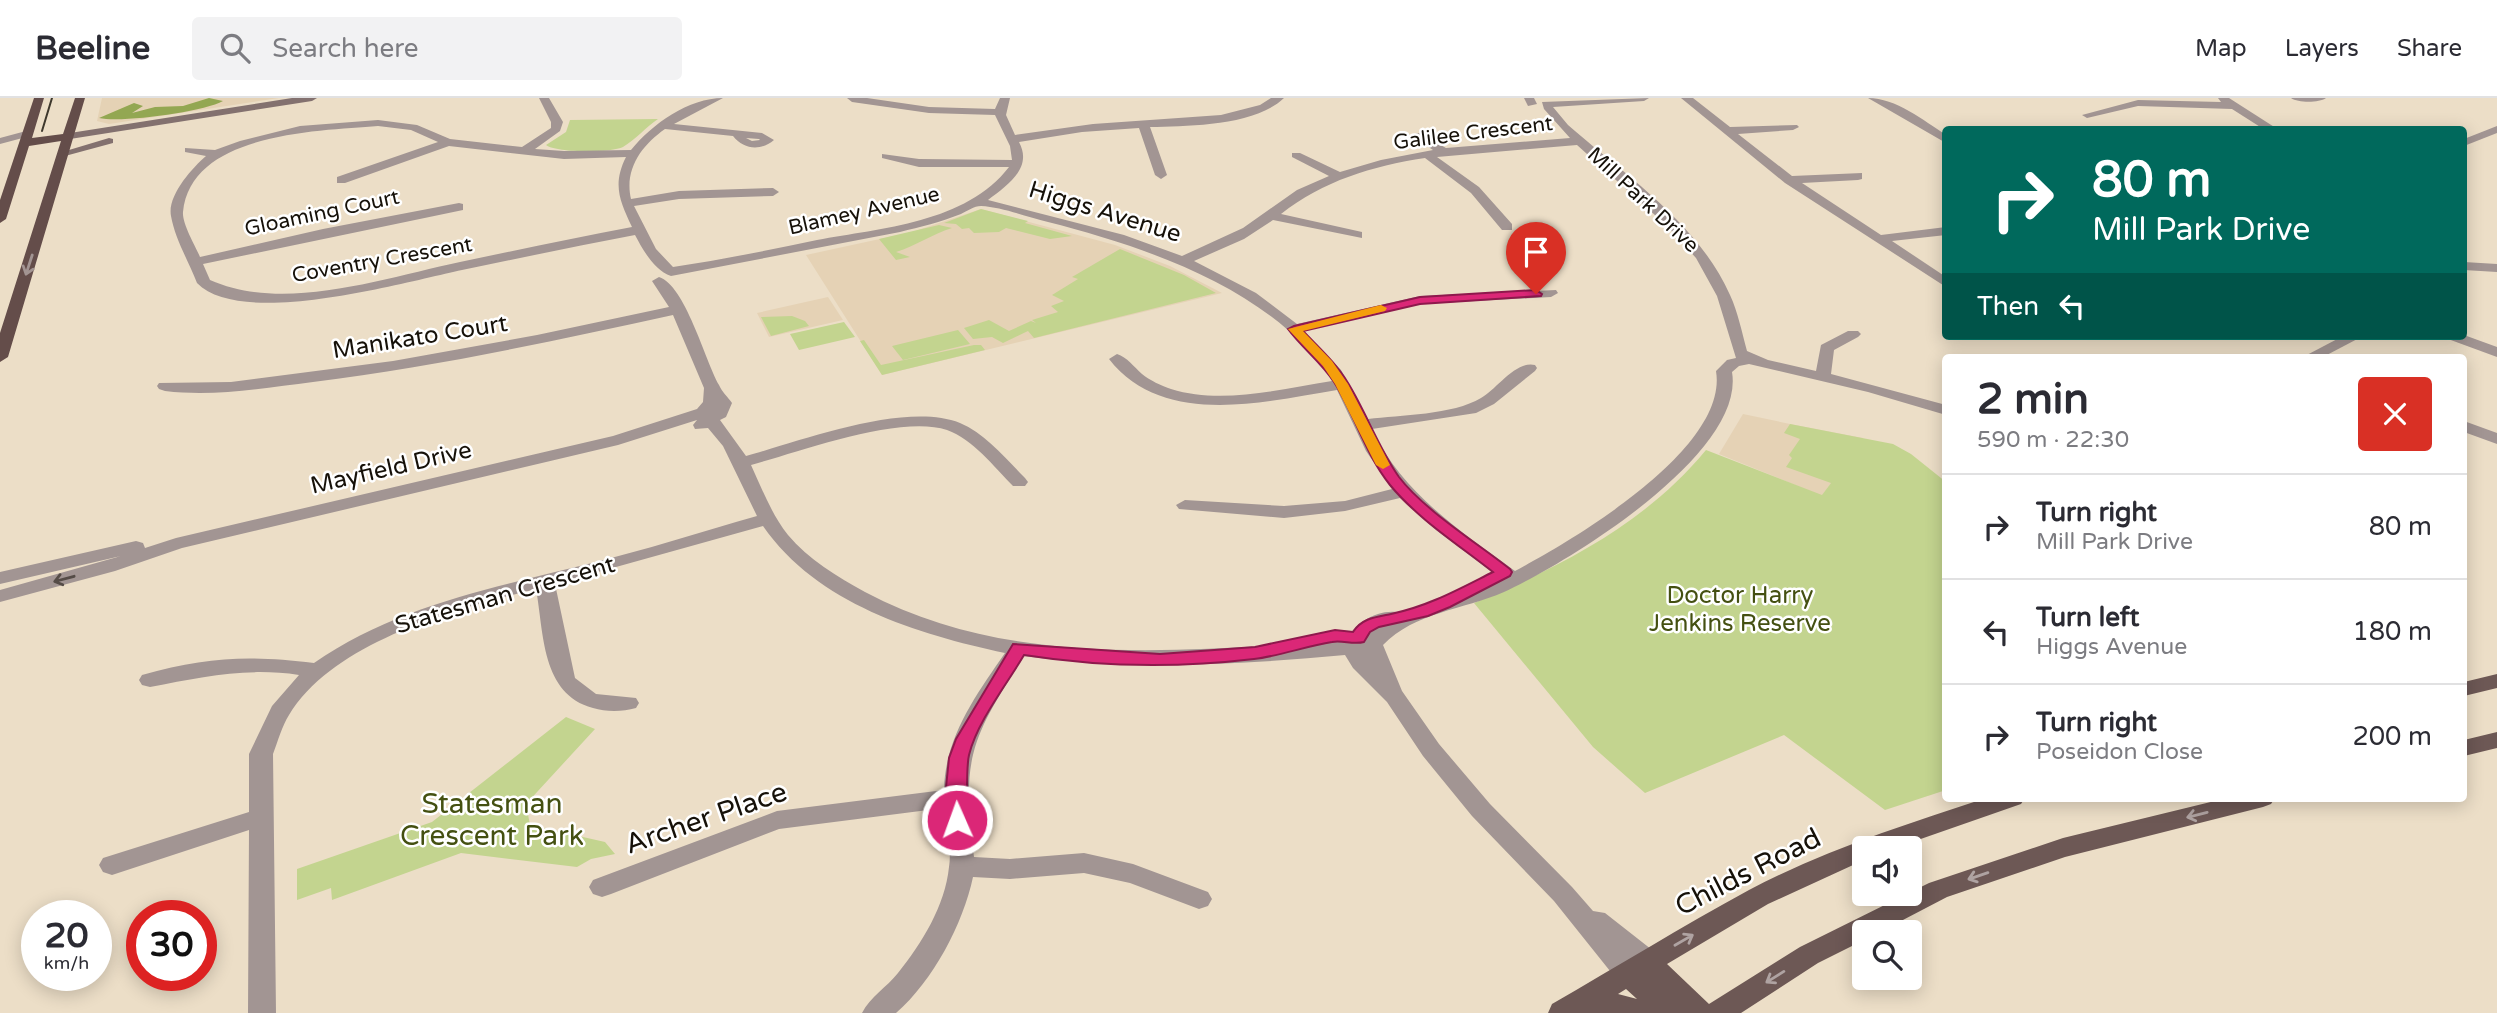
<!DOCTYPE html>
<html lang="en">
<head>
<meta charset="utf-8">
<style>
	body { margin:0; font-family:"Varela Round",sans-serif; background:#f2f2f3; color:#2b2b33; height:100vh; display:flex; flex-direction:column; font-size:26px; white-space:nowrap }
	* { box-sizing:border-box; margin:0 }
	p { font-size:23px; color:#7c7c81 }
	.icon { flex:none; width:38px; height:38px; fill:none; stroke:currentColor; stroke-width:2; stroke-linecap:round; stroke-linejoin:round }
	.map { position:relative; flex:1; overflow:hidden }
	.panel { position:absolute; left:1942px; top:256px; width:525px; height:448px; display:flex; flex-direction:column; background:#fff; border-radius:7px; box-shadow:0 4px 18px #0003 }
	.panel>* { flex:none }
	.hud { position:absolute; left:1942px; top:28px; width:525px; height:214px; border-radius:7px; box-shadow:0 4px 18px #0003; background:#00695c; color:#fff; overflow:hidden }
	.buttons { position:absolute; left:1852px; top:738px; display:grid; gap:14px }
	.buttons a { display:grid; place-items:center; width:70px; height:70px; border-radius:7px; background:#fff; box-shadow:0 4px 18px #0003; font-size:35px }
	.speed { position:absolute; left:21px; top:802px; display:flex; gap:14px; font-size:35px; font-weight:700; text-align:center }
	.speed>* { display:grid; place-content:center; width:91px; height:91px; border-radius:50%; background:#fff; box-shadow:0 4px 18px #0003; line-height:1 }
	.speed small { font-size:18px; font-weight:400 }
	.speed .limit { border:10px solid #d22; background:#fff; color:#111 }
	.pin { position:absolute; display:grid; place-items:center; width:60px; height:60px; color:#fff; margin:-72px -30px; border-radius:50% 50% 50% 0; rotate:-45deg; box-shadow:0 0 7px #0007 }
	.pin .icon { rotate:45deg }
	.me { position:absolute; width:77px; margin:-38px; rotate:358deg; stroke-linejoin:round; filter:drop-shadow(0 0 5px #0008) }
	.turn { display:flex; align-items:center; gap:24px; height:147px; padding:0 35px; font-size:32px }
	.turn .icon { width:91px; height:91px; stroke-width:2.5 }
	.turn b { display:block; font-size:49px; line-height:60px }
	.then { display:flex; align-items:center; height:66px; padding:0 35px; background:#0003; gap:14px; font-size:26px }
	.round { display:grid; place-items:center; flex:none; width:74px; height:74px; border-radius:7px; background:#f2f2f3 }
	.summary { display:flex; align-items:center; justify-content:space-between; height:119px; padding:0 35px }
	h1 { font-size:42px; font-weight:700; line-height:52px }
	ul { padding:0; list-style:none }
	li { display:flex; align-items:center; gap:21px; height:105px; padding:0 35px; border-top:2px solid #e1e1e2 }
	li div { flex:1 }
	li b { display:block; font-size:26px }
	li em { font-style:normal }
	header { display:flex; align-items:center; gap:42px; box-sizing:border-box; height:98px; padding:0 35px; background:#fff; border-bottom:2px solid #e1e1e2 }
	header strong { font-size:33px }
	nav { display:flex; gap:38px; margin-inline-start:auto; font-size:24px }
	.search { width:490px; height:63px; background:#f2f2f3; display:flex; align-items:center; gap:18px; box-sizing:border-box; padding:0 24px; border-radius:7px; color:#7c7c81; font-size:26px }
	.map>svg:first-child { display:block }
	.built { fill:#e5d2b5 }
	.green { fill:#c3d48f }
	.forest { fill:#93a752 }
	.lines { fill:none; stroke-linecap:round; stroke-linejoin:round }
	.minor { fill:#a29593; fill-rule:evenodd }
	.tertiary { fill:#a29593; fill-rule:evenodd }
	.secondary { fill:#83716f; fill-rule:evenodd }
	.primary { fill:#6d5855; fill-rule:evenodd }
	.trunk { fill:#644d4a; fill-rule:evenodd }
	.tram { stroke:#3e382d; stroke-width:2 }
	.oneway { stroke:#a29492 }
	.oneway2 { stroke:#554c47 }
	.oneway3 { stroke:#afa3a2 }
	.route { fill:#db2777; stroke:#8e194d; stroke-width:2 }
	.slow { fill:#f59e0b }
	.labels { text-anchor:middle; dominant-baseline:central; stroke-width:5; stroke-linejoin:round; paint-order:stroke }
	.far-street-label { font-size:21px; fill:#161109; stroke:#fff }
	.street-label { font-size:24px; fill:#161109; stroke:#fff }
	.park-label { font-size:24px; fill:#445011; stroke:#fff }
	.near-park-label { font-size:28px; fill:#445011; stroke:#fff }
	.near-street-label { font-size:28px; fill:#161109; stroke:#fff }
</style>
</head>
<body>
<header>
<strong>Beeline</strong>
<div class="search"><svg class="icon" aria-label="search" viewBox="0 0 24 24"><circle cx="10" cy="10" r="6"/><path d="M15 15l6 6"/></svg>Search here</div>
<nav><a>Map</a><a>Layers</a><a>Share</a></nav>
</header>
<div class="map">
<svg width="2497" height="915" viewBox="0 0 2497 915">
	<rect width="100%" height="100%" fill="#ecdec7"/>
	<!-- built -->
	<g class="built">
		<path d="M 102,0 L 279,0 L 109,26 L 97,23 Z"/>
		<path d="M 981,111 L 1115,147 L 1170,168 L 1222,195 L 882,277 L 806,157 L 912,134 Z"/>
		<path d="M 828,199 L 843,222 L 769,239 L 757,215 Z"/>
		<path d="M 1743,316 L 1790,326 L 1863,340 L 1822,398 L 1719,356 Z"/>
	</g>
	<!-- green -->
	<g class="green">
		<path d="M 658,21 C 646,29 635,42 623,49 C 611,55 556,55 546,47 L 566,34 L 570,22 Z"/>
		<path d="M 981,111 L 1028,123 L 1025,125 L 1072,138 L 1050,141 L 1006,130 L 999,134 L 974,135 L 969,130 L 962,131 L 956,126 L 944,125 Z"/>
		<path d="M 939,127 L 952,130 C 932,136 916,148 896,154 L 910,159 L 896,162 L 879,141 Z"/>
		<path d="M 1120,151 L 1184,177 L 1216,195 L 1034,240 L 1028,233 L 1003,245 L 992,239 L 973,241 L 964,230 L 989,222 L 1009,233 L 1031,223 L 1036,225 L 1032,222 L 1058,214 L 1051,208 L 1064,203 L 1052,197 L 1078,181 L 1072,179 Z"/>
		<path d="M 792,218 L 805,223 L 809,228 L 771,238 L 761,219 Z"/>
		<path d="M 844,224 L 855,239 L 799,252 L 790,236 Z"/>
		<path d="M 958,232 L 970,246 L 903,262 L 892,248 Z"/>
		<path d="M 864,242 L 881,267 L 974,247 L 981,247 L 985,252 L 882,277 L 860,243 Z"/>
		<path d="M 1790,326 L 1893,346 L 1911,356 L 1946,384 L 1946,692 L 1885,712 L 1784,637 L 1645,695 L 1593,649 L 1474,505 C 1561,468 1644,427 1706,352 L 1822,397 L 1831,385 L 1786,369 L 1792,360 L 1789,357 L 1800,341 L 1784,335 Z"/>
		<path d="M 566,619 L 595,631 L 526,706 L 530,727 L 605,744 L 615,756 L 591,761 L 577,769 L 461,755 L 332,802 L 331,790 L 297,802 L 297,771 L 432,724 Z"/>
	</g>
	<!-- forest -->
	<path class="forest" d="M 209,0 L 223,3 C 203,14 122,25 99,20 L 134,5 L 143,8 L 132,15 L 155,9 L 183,8 Z"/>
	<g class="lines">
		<!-- minor -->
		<g class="minor">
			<path d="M 539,0 L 549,0 L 563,24 L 560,33 L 535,51 L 564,53 L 631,52 C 652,26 689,0 723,0 L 674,26 L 762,35 L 774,42 C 761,53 744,52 733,38 L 665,31 C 642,47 624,71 631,101 L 679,93 L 773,90 L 779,94 L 773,98 L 679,101 L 634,108 L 656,151 L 673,169 C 721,162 769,152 817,142 C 881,130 966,125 1009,69 L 919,69 L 882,60 L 882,56 L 919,61 L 1012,62 L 1010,48 L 995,17 L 929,15 L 852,4 L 847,0 L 867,0 L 929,9 L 995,11 L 1000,0 L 1010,0 L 1006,17 L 1015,37 L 1093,26 L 1221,17 L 1260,7 L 1271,0 L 1284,0 C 1255,28 1189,28 1150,29 L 1167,77 L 1161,81 L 1155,77 L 1139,30 L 1082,34 L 1019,44 C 1033,70 1008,87 988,102 L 1124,137 L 1182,158 L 1243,130 L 1297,92 L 1329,78 L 1292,59 L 1292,55 L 1300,55 L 1340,74 L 1381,62 L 1433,52 L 1415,40 L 1415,36 L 1419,35 L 1446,50 L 1570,40 L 1544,11 L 1542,4 L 1649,0 L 1644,3 L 1553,9 L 1568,27 C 1625,77 1698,125 1730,197 C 1738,214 1742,235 1747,253 L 1768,262 L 1816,273 L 1821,247 L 1848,233 L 1858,233 L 1861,236 L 1858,239 L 1834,252 L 1831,276 L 1946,307 L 1946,317 L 1868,294 L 1749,266 L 1739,268 L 1732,274 C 1746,356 1567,465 1504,494 C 1463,512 1415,514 1383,547 L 1402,593 L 1439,646 L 1490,706 L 1572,789 L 1593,813 L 1605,815 L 1656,855 L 1659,863 L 1656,871 L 1646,874 L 1640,872 L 1638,883 L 1628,887 L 1618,883 L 1554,803 L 1472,718 L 1423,658 L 1387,604 L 1353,570 L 1345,557 C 1238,567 1131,572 1024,558 C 971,641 961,659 974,759 L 1010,761 L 1084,755 L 1133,766 L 1208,794 L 1212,801 L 1208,808 L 1199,811 L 1130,785 L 1084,775 L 1010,781 L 973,779 C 963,826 933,883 896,915 L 862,915 C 870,899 887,889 898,875 C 922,845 945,808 949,769 C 952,751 946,729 944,710 L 779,731 L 611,796 L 602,799 L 593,796 L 589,789 L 593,782 L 777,713 L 944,692 C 945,639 976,597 1005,555 C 917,536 817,506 763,428 L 555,486 L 575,580 L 596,596 L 636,600 L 639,605 L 636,610 C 622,614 606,614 593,610 C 541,596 544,535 536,491 C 458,510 334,543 289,617 C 282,628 278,643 273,656 L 276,915 L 248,915 L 249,732 L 112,777 L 103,774 L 99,767 L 103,760 L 249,714 L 249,656 L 272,608 L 299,577 C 247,569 201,579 150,589 L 142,587 L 139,582 L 142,577 C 206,559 249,557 314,565 C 396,508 492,490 588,466 C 645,452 701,434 757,418 L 723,348 L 708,330 L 695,331 L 693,327 L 697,322 L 618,347 L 182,450 L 115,473 L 0,504 L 0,492 L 121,458 L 0,486 L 0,474 L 136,443 L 143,445 L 145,450 L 176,440 L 613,338 L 697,311 L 703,304 L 704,290 L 673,217 C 554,243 434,269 313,284 C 264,290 215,299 165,293 L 159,291 L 157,288 L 159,285 L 231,284 L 393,263 L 537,237 L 669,209 L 652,183 L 659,179 C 685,187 705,262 719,287 C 722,294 728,299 732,305 L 726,319 L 720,322 L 746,358 C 801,343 905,303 960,325 C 986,336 1006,361 1025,380 L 1028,384 L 1025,388 L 1013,388 C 994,369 973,341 947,332 C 901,316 798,354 751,367 C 762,391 772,417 788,437 C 808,461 838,479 865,494 C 1008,570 1173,553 1329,544 L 1347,543 C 1352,524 1383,509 1401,515 L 1500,480 L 1436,432 L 1400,400 L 1345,413 L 1284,420 L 1179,411 L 1176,407 L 1185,402 L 1284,408 L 1345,403 L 1392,391 L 1366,353 L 1337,292 C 1264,304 1163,330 1109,261 L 1117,256 C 1127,259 1134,269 1142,276 C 1149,282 1162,288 1171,291 C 1222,307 1280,291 1332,283 C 1275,192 1146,149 1048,124 C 1027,119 1002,109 981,108 C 974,108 967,113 961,116 C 941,124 920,129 900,134 L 671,178 C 654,172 643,152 635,137 C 577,148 520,160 462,172 C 405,184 242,231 197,185 C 189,164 175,141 171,118 C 167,98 192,70 206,58 L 185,54 L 185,50 L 215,52 L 240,43 L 300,28 L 378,22 L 417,27 L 450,41 L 522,49 L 551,30 L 551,24 ZM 378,28 L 411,32 L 438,44 L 337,79 L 337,85 L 345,85 L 449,48 L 564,61 L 626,59 C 612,87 620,103 632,129 C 574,140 517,152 460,164 C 384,180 284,215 210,182 L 203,166 L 463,112 L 463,106 L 459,105 L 323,131 L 200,159 C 195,147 182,126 183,114 C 191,34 319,33 378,28 ZM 746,40 L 759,41 L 760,42 L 752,43 ZM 1577,47 L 1666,127 L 1696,160 L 1717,198 L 1736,260 L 1727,262 L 1716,273 C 1729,351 1573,442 1515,473 C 1459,432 1402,395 1372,331 L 1476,315 L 1494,306 L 1535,273 L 1537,270 L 1535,267 C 1516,262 1496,292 1481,300 C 1453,317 1400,317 1368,321 L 1341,272 L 1304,233 L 1420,206 L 1551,199 L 1558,195 L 1556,192 L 1420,198 L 1297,226 L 1256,195 L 1194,163 L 1244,141 L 1273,122 L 1362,140 L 1362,134 L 1281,116 C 1323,83 1372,68 1425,60 L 1471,95 L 1502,132 L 1512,132 L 1512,126 L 1479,89 L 1437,59 Z"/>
			<path d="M 1524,0 L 1534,0 L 1537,6 L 1528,8 Z"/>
			<path d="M 1681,0 L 1693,0 L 1730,29 L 1797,27 L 1799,29 L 1793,32 L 1738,36 L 1792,78 L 1862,75 L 1862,81 L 1858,82 L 1802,85 L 1881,137 L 1946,129 L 1946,137 L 1892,143 L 1946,179 L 1946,189 L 1785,85 Z"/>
			<path d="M 2218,0 L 2229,0 L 2279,32 L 2265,32 L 2232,11 L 2138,8 L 2087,20 L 2082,17 L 2138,2 L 2221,4 Z"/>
			<path d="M 2291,0 L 2326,0 C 2319,5 2298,5 2291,0 Z"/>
			<path d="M 2497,28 L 2497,35 L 2464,48 L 2464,41 Z"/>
			<path d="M 26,33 L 32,36 L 30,38 L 0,46 L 0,40 Z"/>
			<path d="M 2464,164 L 2497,166 L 2497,174 L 2464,172 Z"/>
			<path d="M 2343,238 L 2363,238 L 2323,259 L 2303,259 Z"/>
			<path d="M 2464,323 L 2497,335 L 2497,346 L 2464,334 Z"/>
		</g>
		<!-- tertiary -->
		<g class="tertiary">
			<path d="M 1868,0 C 1896,0 1923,22 1946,37 L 1946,45 Z"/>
			<path d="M 2464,237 L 2497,249 L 2497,259 L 2448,241 L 2445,238 Z"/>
		</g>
		<!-- secondary -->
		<g class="secondary">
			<path d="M 292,0 L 317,0 L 312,3 L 70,41 L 64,38 L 70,35 Z"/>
			<path d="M 109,40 L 113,41 L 113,45 L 65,58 L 59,55 Z"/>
		</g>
		<!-- primary -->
		<g class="primary">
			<path d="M 2497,576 L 2497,590 L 2464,598 L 2464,584 Z"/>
			<path d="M 2497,634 L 2497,650 L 2464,658 L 2464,642 Z"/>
			<path d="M 1986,700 L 2025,700 L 2021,706 L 1892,751 L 1864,751 L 1864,762 L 1768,806 L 1667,866 L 1709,906 L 1800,849 L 1929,785 L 2063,740 L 2227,700 L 2275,700 L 2271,706 L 2263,709 L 2065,759 L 1947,799 L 1878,835 L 1864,835 L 1864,842 L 1818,865 L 1741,915 L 1548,915 L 1552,906 C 1618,868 1681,829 1749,792 C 1824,752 1905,727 1986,700 ZM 1626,891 L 1637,901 L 1618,896 Z"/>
		</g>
		<!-- trunk -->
		<path class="trunk" d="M 34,0 L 44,0 L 32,40 L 63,36 L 75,0 L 85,0 L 8,259 L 0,264 L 0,235 L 61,43 L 29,48 L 6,121 L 0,125 L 0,102 Z"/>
		<!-- tram -->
		<path class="tram" d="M 42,33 L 52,0"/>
	</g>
	<!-- one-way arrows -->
	<defs><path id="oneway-shaft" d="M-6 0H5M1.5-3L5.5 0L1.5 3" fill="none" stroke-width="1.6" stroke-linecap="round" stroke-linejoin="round" transform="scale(1.75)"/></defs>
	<use class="oneway" href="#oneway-shaft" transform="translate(29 167) rotate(108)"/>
	<use class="oneway2" href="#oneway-shaft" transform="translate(64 481) rotate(165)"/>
	<g class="oneway3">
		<use href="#oneway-shaft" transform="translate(2197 717) rotate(166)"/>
		<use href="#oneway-shaft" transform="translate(1978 778) rotate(161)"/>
		<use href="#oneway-shaft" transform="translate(1684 842) rotate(-30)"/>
		<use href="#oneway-shaft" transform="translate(1775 879) rotate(148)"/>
	</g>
	<!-- route -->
	<path class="route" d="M 1536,192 L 1542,196 L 1541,198 L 1420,206 L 1303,233 C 1319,250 1336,265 1348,285 C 1367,316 1378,349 1399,379 C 1423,411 1477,445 1510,471 L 1512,474 L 1510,478 L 1450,509 L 1428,518 L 1379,529 L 1370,534 L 1364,544 C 1353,547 1343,542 1332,544 C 1306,548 1280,558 1254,561 C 1178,570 1100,569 1024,557 C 1007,586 977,624 969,657 C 965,674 969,719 965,728 L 957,730 L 950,728 L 945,699 L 949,660 L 956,641 L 1013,546 L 1160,556 L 1255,549 L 1335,532 L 1353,534 C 1362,520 1376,519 1391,516 C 1429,508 1459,491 1493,474 C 1459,447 1418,421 1390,387 C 1365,356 1355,317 1334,284 C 1321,264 1302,250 1288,231 L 1294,228 L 1420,199 Z"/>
	<!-- slow -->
	<path class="slow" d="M 1381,207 L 1387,210 L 1385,213 L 1303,233 L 1332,263 L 1348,286 L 1390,367 L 1383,371 L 1376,367 L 1335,286 L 1323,268 L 1288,231 Z"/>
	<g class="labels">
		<!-- far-street labels -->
		<g class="far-street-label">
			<text transform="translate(1473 35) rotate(-7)">Galilee Crescent</text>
			<text transform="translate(1643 102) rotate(43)">Mill Park Drive</text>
			<text transform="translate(864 113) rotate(-13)">Blamey Avenue</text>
			<text transform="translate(322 115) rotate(-12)">Gloaming Court</text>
			<text transform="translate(382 162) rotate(-10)">Coventry Crescent</text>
		</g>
		<!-- street labels -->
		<g class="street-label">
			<text transform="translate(1105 114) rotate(17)">Higgs Avenue</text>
			<text transform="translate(420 239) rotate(-9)">Manikato Court</text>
			<text transform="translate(391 370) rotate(-13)">Mayfield Drive</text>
			<text transform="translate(505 497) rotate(-16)">Statesman Crescent</text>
		</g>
		<!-- park labels -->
		<g class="park-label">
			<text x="1740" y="497">Doctor Harry<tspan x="1740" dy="28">Jenkins Reserve</tspan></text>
		</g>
		<!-- near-park labels -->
		<g class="near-park-label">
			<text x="492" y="706">Statesman<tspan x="492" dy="32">Crescent Park</tspan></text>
		</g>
		<!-- near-street labels -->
		<g class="near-street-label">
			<text transform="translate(706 720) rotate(-19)">Archer Place</text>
			<text transform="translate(1748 774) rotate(-27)">Childs Road</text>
		</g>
	</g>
</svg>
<div class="buttons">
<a><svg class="icon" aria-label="sound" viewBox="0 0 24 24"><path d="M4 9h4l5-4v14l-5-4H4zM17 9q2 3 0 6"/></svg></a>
<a><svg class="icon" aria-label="search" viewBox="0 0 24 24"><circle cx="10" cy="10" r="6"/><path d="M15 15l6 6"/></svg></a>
</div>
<div class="speed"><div>20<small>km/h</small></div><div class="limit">30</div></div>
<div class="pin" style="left:1536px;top:196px;background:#d93025"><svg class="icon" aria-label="arrive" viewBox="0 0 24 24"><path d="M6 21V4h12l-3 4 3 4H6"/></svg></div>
<svg class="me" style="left:957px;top:722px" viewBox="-20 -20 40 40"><circle r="17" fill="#db2777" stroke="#fff" stroke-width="3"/><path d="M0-11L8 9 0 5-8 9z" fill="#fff"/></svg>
<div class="hud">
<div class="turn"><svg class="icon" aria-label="right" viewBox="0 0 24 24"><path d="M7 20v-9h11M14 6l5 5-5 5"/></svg><div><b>80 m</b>Mill Park Drive</div></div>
<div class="then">Then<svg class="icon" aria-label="left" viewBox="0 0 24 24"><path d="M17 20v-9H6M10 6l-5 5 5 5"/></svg></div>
</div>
<section class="panel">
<div class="summary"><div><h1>2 min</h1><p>590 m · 22:30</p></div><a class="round" style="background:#d93025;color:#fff"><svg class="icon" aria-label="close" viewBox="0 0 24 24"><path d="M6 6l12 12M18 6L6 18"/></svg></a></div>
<ul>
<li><svg class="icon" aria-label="right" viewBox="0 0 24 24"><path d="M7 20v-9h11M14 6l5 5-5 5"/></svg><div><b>Turn right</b><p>Mill Park Drive</p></div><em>80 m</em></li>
<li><svg class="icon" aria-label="left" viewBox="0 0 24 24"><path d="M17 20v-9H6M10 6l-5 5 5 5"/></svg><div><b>Turn left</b><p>Higgs Avenue</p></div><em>180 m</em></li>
<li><svg class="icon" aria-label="right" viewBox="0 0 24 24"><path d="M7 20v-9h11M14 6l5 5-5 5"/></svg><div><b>Turn right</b><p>Poseidon Close</p></div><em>200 m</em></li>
</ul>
</section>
</div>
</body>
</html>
